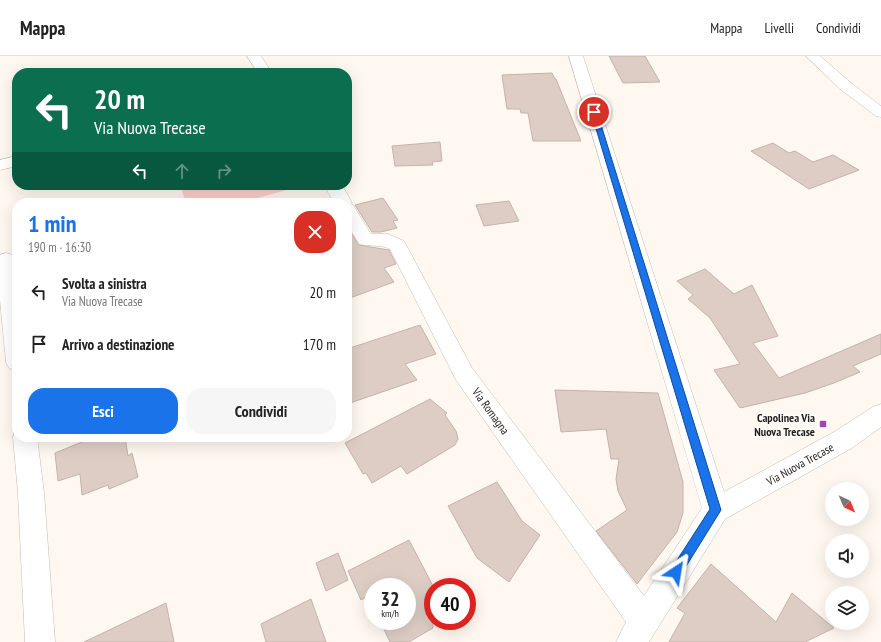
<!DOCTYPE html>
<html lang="it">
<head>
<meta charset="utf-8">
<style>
	body { margin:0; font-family:"PT Sans Narrow",sans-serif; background:#f6f6f6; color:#222; height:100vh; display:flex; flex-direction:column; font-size:15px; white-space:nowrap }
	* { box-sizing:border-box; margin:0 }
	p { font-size:13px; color:#767676 }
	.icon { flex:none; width:22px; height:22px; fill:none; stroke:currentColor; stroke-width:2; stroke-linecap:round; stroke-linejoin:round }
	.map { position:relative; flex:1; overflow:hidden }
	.panel { position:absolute; left:12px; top:142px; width:340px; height:244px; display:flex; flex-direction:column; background:#fff; border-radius:16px; box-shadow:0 4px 16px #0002 }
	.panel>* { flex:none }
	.banner { position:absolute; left:12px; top:12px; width:340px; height:122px; border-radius:16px; box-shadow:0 4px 16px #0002; background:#0b6e4f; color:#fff; overflow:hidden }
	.needle { width:26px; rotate:136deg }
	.buttons { position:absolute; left:825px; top:426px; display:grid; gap:8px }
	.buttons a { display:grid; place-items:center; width:44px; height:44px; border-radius:50%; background:#fff; box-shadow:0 4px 16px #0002; font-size:20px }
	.speed { position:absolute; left:364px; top:522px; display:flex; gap:8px; font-size:20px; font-weight:700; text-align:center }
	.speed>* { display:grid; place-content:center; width:52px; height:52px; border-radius:50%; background:#fff; box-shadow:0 4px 16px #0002; line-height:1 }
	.speed small { font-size:10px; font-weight:400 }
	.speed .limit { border:6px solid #d22; background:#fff; color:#111 }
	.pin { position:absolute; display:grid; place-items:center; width:34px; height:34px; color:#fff; margin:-17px; border:2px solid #fff; border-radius:50%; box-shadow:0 1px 4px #0007 }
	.me { position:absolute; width:44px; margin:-22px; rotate:33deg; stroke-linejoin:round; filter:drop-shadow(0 0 3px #0008) }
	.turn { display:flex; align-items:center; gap:14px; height:84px; padding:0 16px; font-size:18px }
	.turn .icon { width:52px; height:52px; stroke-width:2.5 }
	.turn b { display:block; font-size:28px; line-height:34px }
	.lanes { display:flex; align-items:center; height:38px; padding:0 16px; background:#0003; justify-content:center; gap:20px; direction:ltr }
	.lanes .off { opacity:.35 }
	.round { display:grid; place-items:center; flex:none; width:42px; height:42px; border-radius:16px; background:#f6f6f6 }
	.summary { display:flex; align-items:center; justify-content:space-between; height:68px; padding:0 16px }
	h1 { font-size:24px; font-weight:600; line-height:30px; color:#1a73e8 }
	.action { display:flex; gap:8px; margin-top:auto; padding:8px 16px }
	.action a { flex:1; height:46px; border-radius:16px; background:#1a73e8; color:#fff; font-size:16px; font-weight:600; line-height:46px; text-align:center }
	.action a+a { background:#f6f6f6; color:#222 }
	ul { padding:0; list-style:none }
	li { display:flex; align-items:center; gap:12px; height:52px; padding:0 16px }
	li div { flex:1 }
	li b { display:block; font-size:15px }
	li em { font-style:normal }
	header { display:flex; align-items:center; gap:24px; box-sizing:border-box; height:56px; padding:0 20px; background:#fff; border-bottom:1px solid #e0e0e0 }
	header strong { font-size:19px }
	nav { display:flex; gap:22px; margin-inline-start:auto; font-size:14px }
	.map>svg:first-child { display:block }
	.green { fill:#fecfc9 }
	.building { fill:#ddcdc5; stroke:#c3b3ab }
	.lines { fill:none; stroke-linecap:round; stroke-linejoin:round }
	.minor-casing { stroke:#c6bbaf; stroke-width:1 }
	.minor { fill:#fff; fill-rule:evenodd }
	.route { fill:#1a73e8; stroke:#114b97 }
	.poi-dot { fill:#9f48b5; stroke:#fff; stroke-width:1.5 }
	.labels { text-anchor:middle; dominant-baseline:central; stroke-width:3; stroke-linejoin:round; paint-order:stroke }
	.street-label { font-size:12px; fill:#221e19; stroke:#fff }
	.poi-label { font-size:12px; font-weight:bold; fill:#221e19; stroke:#fff; text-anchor:end }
</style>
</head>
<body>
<header>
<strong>Mappa</strong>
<nav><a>Mappa</a><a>Livelli</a><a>Condividi</a></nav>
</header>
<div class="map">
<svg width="881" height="586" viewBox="0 0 881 586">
	<rect width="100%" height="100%" fill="#fff8f0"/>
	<!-- green -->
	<path class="green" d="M 180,129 L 305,129 L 240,147 L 186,147 Z"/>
	<!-- building -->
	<g class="building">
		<path d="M 609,0 L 645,0 L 660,26 L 623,27 Z"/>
		<path d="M 552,17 L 555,23 L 556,23 L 581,85 L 533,85 L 528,57 L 521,57 L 520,53 L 507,53 L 502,19 Z"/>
		<path d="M 440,86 L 442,105 L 432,106 L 433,109 L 395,110 L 392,90 Z"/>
		<path d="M 773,87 L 789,97 L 795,95 L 813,106 L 833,99 L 859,114 L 809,133 L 751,95 Z"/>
		<path d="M 383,142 L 398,164 L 393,165 L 397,172 L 381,176 L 372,176 L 355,149 Z"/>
		<path d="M 509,145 L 519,165 L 484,170 L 476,149 Z"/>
		<path d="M 347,171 L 359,189 L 389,194 L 396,208 L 384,212 L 394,226 L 347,243 Z"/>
		<path d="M 705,213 L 734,238 L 752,229 L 778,280 L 753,287 L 779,322 L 881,278 L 881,298 L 853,310 L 860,316 L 834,327 L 805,337 L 740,352 L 714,314 L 740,308 L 710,262 L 688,243 L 693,239 L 677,225 Z"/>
		<path d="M 420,269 L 436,298 L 405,308 L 417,324 L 347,348 L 347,293 Z"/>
		<path d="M 555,334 L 658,337 L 683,426 L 683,457 L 677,476 L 637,528 L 596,475 L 627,454 L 618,435 L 616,423 L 619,403 L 611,403 L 606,373 L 561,376 Z"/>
		<path d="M 430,343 L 447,357 L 445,359 L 456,375 L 458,383 L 455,389 L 407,418 L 401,410 L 372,427 L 366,417 L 363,418 L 345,387 Z"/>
		<path d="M 94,381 L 125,381 L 128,400 L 132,397 L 138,421 L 109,433 L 108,429 L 82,439 L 80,418 L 58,425 L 55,397 Z"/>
		<path d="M 497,426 L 522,465 L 540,479 L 509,526 L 477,502 L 448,450 Z"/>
		<path d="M 409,484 L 433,530 L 433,572 L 409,586 L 390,586 L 380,565 L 407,565 L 407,531 L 373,531 L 373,548 L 369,539 L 361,544 L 348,515 Z"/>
		<path d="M 338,497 L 348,524 L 326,535 L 316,507 Z"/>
		<path d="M 711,508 L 776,566 L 792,537 L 834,572 L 805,586 L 669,586 L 685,557 L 677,552 Z"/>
		<path d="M 311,543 L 326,586 L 266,586 L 261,568 Z"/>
		<path d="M 166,547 L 174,586 L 84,586 Z"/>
	</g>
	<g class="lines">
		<!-- minor casing -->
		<g class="minor-casing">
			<g id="minor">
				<path d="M 247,0 L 261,0 L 272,17 L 258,17 Z"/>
				<path d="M 569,0 L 583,0 L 724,436 L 834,376 L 873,351 L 881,348 L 881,371 L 852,392 L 725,463 L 649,586 L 616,586 L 626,566 L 456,324 L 390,193 C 381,188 369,191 359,188 L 347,168 L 347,147 L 334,147 L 324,129 L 342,129 L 352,147 L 351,148 L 353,149 L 371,178 L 388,178 L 404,185 L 472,312 L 644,540 L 702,452 Z"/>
				<path d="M 806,0 L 820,0 L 851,27 L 881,50 L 881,61 L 876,60 L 840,33 Z"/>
				<path d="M 17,100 L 17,110 L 0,114 L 0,104 Z"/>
				<path d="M 6,197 L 13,199 L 16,204 L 17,215 L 17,315 L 9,312 L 6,306 L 0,244 L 0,199 Z"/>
				<path d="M 16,373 L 17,381 L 37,381 L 44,437 L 55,586 L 25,586 L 18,437 L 13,381 Z"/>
			</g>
		</g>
		<!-- minor -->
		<use href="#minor" class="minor"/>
	</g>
	<!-- route -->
	<path class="route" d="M 592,55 L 597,56 L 721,454 L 680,520 L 676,522 L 672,520 L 670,516 L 672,512 L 710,453 L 591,56 Z"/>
	<!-- markers -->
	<rect class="poi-dot" x="819" y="364" width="8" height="8" rx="2"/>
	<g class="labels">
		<!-- street labels -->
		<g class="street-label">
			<text transform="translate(491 355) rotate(54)">Via Romagna</text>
			<text transform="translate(800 408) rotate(-29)">Via Nuova Trecase</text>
		</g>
		<!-- poi labels -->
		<g class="poi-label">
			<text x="815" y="361">Capolinea Via<tspan x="815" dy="14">Nuova Trecase</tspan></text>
		</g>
	</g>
</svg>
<div class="buttons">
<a><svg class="needle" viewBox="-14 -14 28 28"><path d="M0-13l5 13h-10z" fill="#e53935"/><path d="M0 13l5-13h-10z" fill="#767676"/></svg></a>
<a><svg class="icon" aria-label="sound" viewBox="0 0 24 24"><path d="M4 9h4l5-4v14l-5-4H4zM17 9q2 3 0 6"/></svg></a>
<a><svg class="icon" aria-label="layers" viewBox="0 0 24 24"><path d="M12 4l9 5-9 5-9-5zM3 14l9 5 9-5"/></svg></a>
</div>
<div class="speed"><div>32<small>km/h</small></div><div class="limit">40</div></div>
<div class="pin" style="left:594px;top:56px;background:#d93025"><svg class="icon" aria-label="arrive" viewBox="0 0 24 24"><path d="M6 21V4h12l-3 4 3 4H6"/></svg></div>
<svg class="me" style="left:676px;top:516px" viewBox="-20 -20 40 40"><path d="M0-17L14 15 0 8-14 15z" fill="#1a73e8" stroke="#fff" stroke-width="4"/></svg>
<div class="banner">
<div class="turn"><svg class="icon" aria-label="left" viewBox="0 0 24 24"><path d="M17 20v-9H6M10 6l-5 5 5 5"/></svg><div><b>20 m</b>Via Nuova Trecase</div></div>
<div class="lanes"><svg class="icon" aria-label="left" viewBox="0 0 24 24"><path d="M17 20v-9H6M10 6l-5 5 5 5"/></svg><svg class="icon off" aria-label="ahead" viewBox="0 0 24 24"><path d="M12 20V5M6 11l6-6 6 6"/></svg><svg class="icon off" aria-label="right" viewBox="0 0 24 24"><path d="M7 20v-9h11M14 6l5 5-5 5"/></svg></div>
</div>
<section class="panel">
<div class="summary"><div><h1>1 min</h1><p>190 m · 16:30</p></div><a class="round" style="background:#d93025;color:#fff"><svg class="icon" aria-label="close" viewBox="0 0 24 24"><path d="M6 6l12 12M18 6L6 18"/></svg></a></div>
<ul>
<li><svg class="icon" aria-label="left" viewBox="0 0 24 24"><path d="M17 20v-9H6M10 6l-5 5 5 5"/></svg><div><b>Svolta a sinistra</b><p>Via Nuova Trecase</p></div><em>20 m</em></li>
<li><svg class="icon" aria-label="arrive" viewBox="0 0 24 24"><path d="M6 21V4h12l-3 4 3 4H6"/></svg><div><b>Arrivo a destinazione</b></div><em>170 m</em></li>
</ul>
<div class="action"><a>Esci</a><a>Condividi</a></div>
</section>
</div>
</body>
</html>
